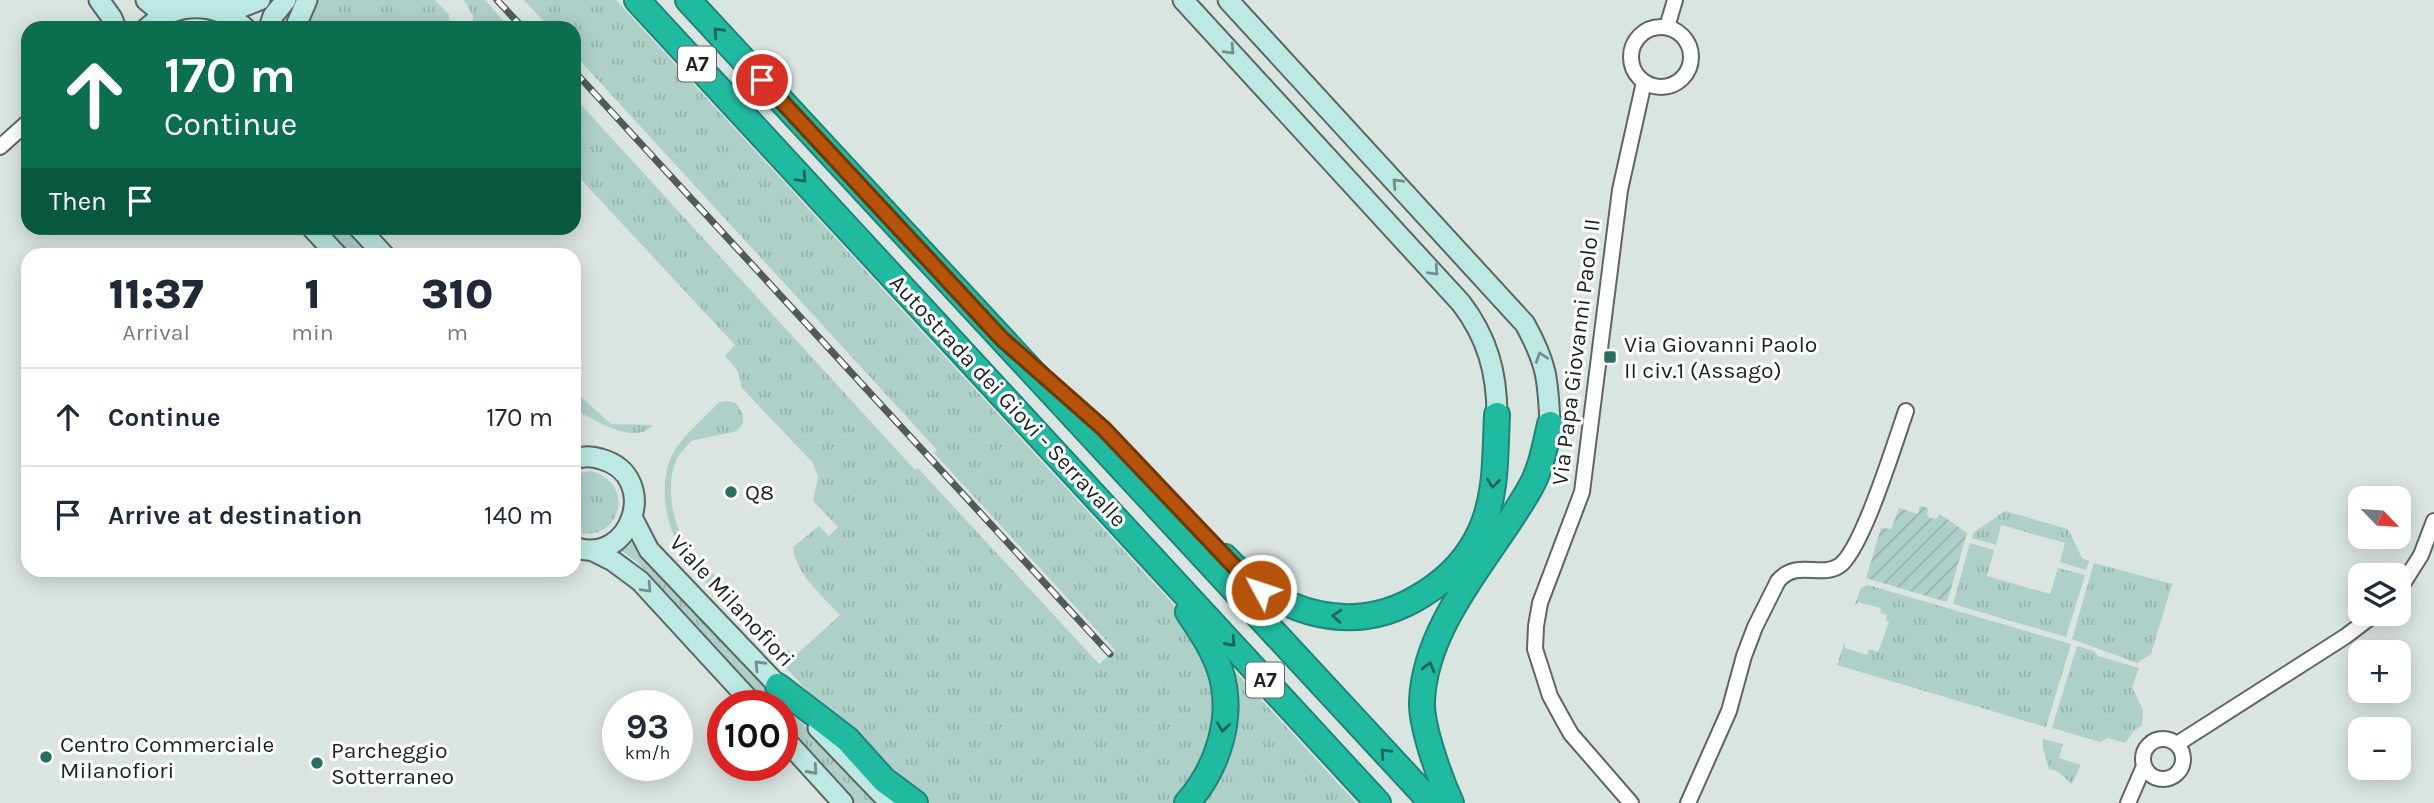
<!DOCTYPE html>
<html lang="en">
<head>
<meta charset="utf-8">
<style>
	body { margin:0; font-family:Karla,sans-serif; background:#f2f2f3; color:#1f2937; height:100vh; display:flex; flex-direction:column; font-size:26px; white-space:nowrap }
	* { box-sizing:border-box; margin:0 }
	p { font-size:23px; color:#747a83 }
	.icon { flex:none; width:38px; height:38px; fill:none; stroke:currentColor; stroke-width:2; stroke-linecap:round; stroke-linejoin:round }
	.map { position:relative; flex:1; overflow:hidden }
	.side { position:absolute; left:21px; top:248px; width:560px; height:329px; display:flex; flex-direction:column; background:#fff; border-radius:21px; box-shadow:0 4px 18px #0003 }
	.side>* { flex:none }
	.top-card { position:absolute; left:21px; top:21px; width:560px; height:214px; border-radius:21px; box-shadow:0 4px 18px #0003; background:#0b6e4f; color:#fff; overflow:hidden }
	.needle { width:46px; rotate:115deg }
	.tools { position:absolute; left:2348px; top:486px; display:grid; gap:14px }
	.tools a { display:grid; place-items:center; width:63px; height:63px; border-radius:14px; background:#fff; box-shadow:0 4px 18px #0003; font-size:35px }
	.speed { position:absolute; left:602px; top:690px; display:flex; gap:14px; font-size:35px; font-weight:700; text-align:center }
	.speed>* { display:grid; place-content:center; width:91px; height:91px; border-radius:50%; background:#fff; box-shadow:0 4px 18px #0003; line-height:1 }
	.speed small { font-size:18px; font-weight:400 }
	.speed .limit { border:10px solid #d22; background:#fff; color:#111 }
	.pin { position:absolute; display:grid; place-items:center; width:60px; height:60px; color:#fff; margin:-30px; border:4px solid #fff; border-radius:50%; box-shadow:0 2px 7px #0007 }
	.me { position:absolute; width:77px; margin:-38px; rotate:310deg; stroke-linejoin:round; filter:drop-shadow(0 0 5px #0008) }
	.turn { display:flex; align-items:center; gap:24px; height:147px; padding:0 28px; font-size:32px }
	.turn .icon { width:91px; height:91px; stroke-width:2.5 }
	.turn b { display:block; font-size:49px; line-height:60px }
	.then { display:flex; align-items:center; height:66px; padding:0 28px; background:#0003; gap:14px; font-size:26px }
	.eta { display:flex; justify-content:space-evenly; align-items:center; height:119px; text-align:center }
	.eta b { font-size:42px; font-weight:800; line-height:49px }
	ul { padding:0; list-style:none }
	li { display:flex; align-items:center; gap:21px; height:98px; padding:0 28px; border-top:2px solid #e0e1e3 }
	li div { flex:1 }
	li b { display:block; font-size:26px }
	li em { font-style:normal }
	.map>svg:first-child { display:block }
	.grass { fill:url(#grass-tufts) }
	.garden { fill:url(#garden-furrows) }
	.lines { fill:none; stroke-linecap:round; stroke-linejoin:round }
	.street-casing { stroke:#5c6664; stroke-width:18 }
	.secondary-casing { stroke:#5c6664; stroke-width:23 }
	.highway-casing { stroke:#1f8574; stroke-width:28 }
	.street { stroke:#fff; stroke-width:14 }
	.secondary { stroke:#bceae3; stroke-width:19 }
	.highway { stroke:#20baa1; stroke-width:24 }
	.rail-casing { stroke:#535a59; stroke-width:7 }
	.rail { stroke:#fff; stroke-width:4.5; stroke-dasharray:13; stroke-linecap:butt }
	.oneway { stroke:#1e665b }
	.oneway2 { stroke:#74908c }
	.route-casing { stroke:#753606; stroke-width:18 }
	.route { stroke:#b45309; stroke-width:12 }
	.poi-dot { fill:#296e61; stroke:#fff; stroke-width:2.5 }
	.labels { text-anchor:middle; dominant-baseline:central; stroke-width:6; stroke-linejoin:round; paint-order:stroke }
	.shield { fill:#fff; stroke:#616464; stroke-width:2 }
	.shield-label { font-size:21px; font-weight:bold; fill:#1d2221 }
	.poi-label { font-size:23px; fill:#1d2221; stroke:#fff; text-anchor:start }
	.street-label { font-size:23px; fill:#1d2221; stroke:#fff }
</style>
</head>
<body>
<div class="map">
<svg width="2434" height="803" viewBox="0 0 2434 803">
	<defs>
		<pattern id="grass-tufts" width="24" height="20" patternUnits="userSpaceOnUse" patternTransform="scale(1.75)"><rect width="24" height="20" fill="#aed0c8"/><path d="M3 7l-1-3M5 7V3M7 7l1-3M15 17l-1-3M17 17v-4M19 17l1-3" fill="none" stroke="#95b2ac"/></pattern>
		<pattern id="garden-furrows" width="10" height="10" patternUnits="userSpaceOnUse" patternTransform="scale(1.75)"><rect width="10" height="10" fill="#aed0c8"/><path d="M-1 1l2-2M0 10L10 0M9 11l2-2" fill="none" stroke="#95b2ac"/></pattern>
	</defs>
	<rect width="100%" height="100%" fill="#dae5e2"/>
	<!-- grass -->
	<g class="grass">
		<path d="M 308,0 L 435,0 L 449,15 L 450,28 L 283,28 L 289,17 Z"/>
		<path d="M 464,0 L 485,0 L 510,28 L 473,28 L 473,16 Z"/>
		<path d="M 524,0 L 616,0 L 1172,603 L 1191,626 L 1217,685 L 1212,746 L 1176,803 L 930,803 L 902,786 L 884,772 L 690,566 L 692,562 C 687,555 680,548 676,540 C 664,517 660,479 672,455 C 682,436 704,419 719,402 L 727,401 L 736,403 L 743,414 L 743,423 L 737,431 L 691,441 C 686,447 677,456 675,463 C 666,489 673,523 686,545 L 785,651 L 788,649 L 795,656 L 840,615 C 822,595 796,575 793,547 L 819,526 L 829,536 L 838,527 L 813,501 L 818,477 L 813,463 L 741,387 C 741,373 735,366 725,356 L 735,345 L 574,172 L 574,97 L 915,470 L 918,468 L 1099,664 L 1115,650 L 934,453 L 937,450 L 574,54 L 574,28 L 550,28 Z"/>
		<path d="M 325,228 L 348,228 L 374,255 L 351,255 Z"/>
		<path d="M 579,395 L 611,424 L 653,425 C 635,447 593,419 574,409 L 574,400 Z"/>
		<path d="M 591,471 C 637,483 621,545 574,532 L 574,474 Z"/>
		<path d="M 2005,511 L 2068,529 L 2082,558 L 2089,561 L 2086,570 L 2060,562 L 2065,543 L 2001,525 L 1996,545 L 1972,538 L 1974,532 Z"/>
		<path d="M 630,540 L 642,558 L 879,803 L 856,803 L 782,722 L 782,705 L 767,705 L 637,562 L 619,549 Z"/>
		<path d="M 1970,543 L 1994,550 L 1987,576 L 2050,594 L 2058,568 L 2085,575 L 2066,637 L 1953,604 Z"/>
		<path d="M 2094,563 L 2172,584 L 2151,654 L 2137,663 L 2072,639 Z"/>
		<path d="M 1868,585 L 2071,644 L 2046,727 L 1837,665 L 1845,641 L 1845,648 L 1867,655 L 1869,649 L 1878,652 L 1889,622 L 1886,620 L 1887,615 L 1880,613 L 1881,608 L 1858,602 L 1854,607 L 1861,588 Z"/>
		<path d="M 2077,646 L 2094,651 L 2098,656 L 2139,668 L 2132,687 L 2143,710 L 2142,725 L 2133,732 L 2125,743 L 2108,738 L 2100,742 L 2052,728 Z"/>
		<path d="M 1233,669 L 1356,803 L 1195,803 L 1227,672 Z"/>
		<path d="M 2043,739 L 2063,744 L 2059,758 L 2081,765 L 2072,784 L 2057,771 L 2049,769 L 2043,748 Z"/>
	</g>
	<!-- garden -->
	<path class="garden" d="M 1920,506 L 1928,508 L 1927,515 L 1930,518 L 1936,519 L 1940,514 L 1967,533 L 1947,602 L 1866,578 L 1881,528 L 1891,529 L 1899,508 L 1918,514 Z"/>
	<g class="lines">
		<!-- street casing -->
		<g class="street-casing">
			<g id="street">
				<circle cx="1661" cy="57" r="30"/>
				<path d="M 1667,27 L 1675,0"/>
				<path d="M 0,147 L 28,122"/>
				<path d="M 2399,590 L 2421,555 L 2434,521"/>
				<circle cx="2163" cy="759" r="20"/>
				<path d="M 2177,744 L 2346,636 L 2375,614"/>
				<path d="M 1631,803 L 1571,734 L 1562,718 L 1550,696 L 1535,649 L 1536,626 L 1540,603 L 1582,492 L 1620,190 L 1644,82"/>
				<path d="M 1688,803 L 1729,711 L 1744,656 L 1755,627 L 1778,581 C 1797,559 1819,578 1839,566 C 1862,551 1895,442 1906,411"/>
				<path d="M 2128,803 L 2144,766"/>
			</g>
		</g>
		<!-- secondary casing -->
		<g class="secondary-casing">
			<g id="secondary">
				<path d="M 99,0 L 112,18 L 116,28"/>
				<path d="M 146,0 L 153,6 L 180,8"/>
				<path d="M 1183,0 L 1461,303 C 1487,337 1497,372 1497,415"/>
				<path d="M 1228,0 L 1525,324 C 1547,364 1548,379 1550,424"/>
				<path d="M 218,8 L 237,9 L 260,0"/>
				<path d="M 147,28 C 176,1 216,1 245,28"/>
				<path d="M 269,28 L 273,16 L 286,0"/>
				<path d="M 295,28 L 307,0"/>
				<path d="M 312,228 L 338,256"/>
				<path d="M 359,228 L 385,256"/>
				<path d="M 574,459 C 583,456 592,456 601,459 C 662,476 631,568 574,547"/>
				<path d="M 633,519 L 649,550 L 788,696"/>
				<path d="M 591,550 L 613,561 L 640,581 L 754,705"/>
				<path d="M 818,728 L 890,803"/>
				<path d="M 782,736 L 843,803"/>
			</g>
		</g>
		<!-- highway casing -->
		<g class="highway-casing">
			<g id="highway">
				<path d="M 637,0 L 1378,803"/>
				<path d="M 688,0 L 1432,803"/>
				<path d="M 1225,557 C 1279,615 1355,639 1425,593 C 1449,578 1469,557 1481,530 C 1497,494 1495,454 1497,415"/>
				<path d="M 778,686 L 847,739 L 884,780 L 915,803"/>
				<path d="M 1187,803 C 1218,768 1235,716 1220,670 C 1213,649 1200,630 1188,612"/>
				<path d="M 1451,803 C 1440,779 1421,727 1422,701 C 1425,623 1492,555 1529,490 C 1541,470 1545,446 1550,424"/>
			</g>
		</g>
		<!-- street -->
		<use href="#street" class="street"/>
		<!-- secondary -->
		<use href="#secondary" class="secondary"/>
		<!-- highway -->
		<use href="#highway" class="highway"/>
		<!-- rail casing -->
		<g class="rail-casing">
			<g id="rail">
				<path d="M 497,0 L 523,28"/>
				<path d="M 574,71 L 1110,654"/>
			</g>
		</g>
		<!-- rail -->
		<use href="#rail" class="rail"/>
	</g>
	<!-- one-way arrows -->
	<defs><path id="oneway-chevron" d="M-2-3.5L2.5 0L-2 3.5" fill="none" stroke-width="1.6" stroke-linecap="round" stroke-linejoin="round" transform="scale(1.75)"/></defs>
	<g class="oneway">
		<use href="#oneway-chevron" transform="translate(718 32) rotate(-133)"/>
		<use href="#oneway-chevron" transform="translate(802 178) rotate(47)"/>
		<use href="#oneway-chevron" transform="translate(1493 483) rotate(96)"/>
		<use href="#oneway-chevron" transform="translate(1337 616) rotate(-176)"/>
		<use href="#oneway-chevron" transform="translate(1231 642) rotate(48)"/>
		<use href="#oneway-chevron" transform="translate(1429 667) rotate(-76)"/>
		<use href="#oneway-chevron" transform="translate(1223 727) rotate(98)"/>
		<use href="#oneway-chevron" transform="translate(1385 753) rotate(-133)"/>
	</g>
	<g class="oneway2">
		<use href="#oneway-chevron" transform="translate(1230 50) rotate(47)"/>
		<use href="#oneway-chevron" transform="translate(1397 183) rotate(-133)"/>
		<use href="#oneway-chevron" transform="translate(1434 271) rotate(47)"/>
		<use href="#oneway-chevron" transform="translate(1541 357) rotate(-109)"/>
		<use href="#oneway-chevron" transform="translate(647 588) rotate(47)"/>
		<use href="#oneway-chevron" transform="translate(759 665) rotate(-134)"/>
		<use href="#oneway-chevron" transform="translate(813 770) rotate(48)"/>
	</g>
	<g class="lines">
		<!-- route casing -->
		<g class="route-casing">
			<path id="route" d="M 762,80 L 1002,339 L 1104,429 L 1234,566 L 1261,590"/>
		</g>
		<!-- route -->
		<use href="#route" class="route"/>
	</g>
	<!-- markers -->
	<g class="poi-dot">
		<rect x="1603" y="350" width="14" height="14" rx="3.5"/>
		<circle cx="731" cy="492" r="7"/>
		<circle cx="46" cy="757" r="7"/>
		<circle cx="317" cy="763" r="7"/>
	</g>
	<g class="labels">
		<!-- shield labels -->
		<g class="shield">
			<rect x="678" y="46.5" width="38" height="35" rx="5"/>
			<rect x="1246" y="662.5" width="38" height="35" rx="5"/>
		</g>
		<g class="shield-label">
			<text x="697" y="64">A7</text>
			<text x="1265" y="680">A7</text>
		</g>
		<!-- poi labels -->
		<g class="poi-label">
			<text x="1624" y="344">Via Giovanni Paolo<tspan x="1624" dy="26">II civ.1 (Assago)</tspan></text>
			<text x="745" y="492">Q8</text>
			<text x="60" y="744">Centro Commerciale<tspan x="60" dy="26">Milanofiori</tspan></text>
			<text x="331" y="750">Parcheggio<tspan x="331" dy="26">Sotterraneo</tspan></text>
		</g>
		<!-- street labels -->
		<g class="street-label">
			<text transform="translate(1576 352) rotate(-83)">Via Papa Giovanni Paolo II</text>
			<text transform="translate(1008 401) rotate(47)">Autostrada dei Giovi - Serravalle</text>
			<text transform="translate(732 601) rotate(47)">Viale Milanofiori</text>
		</g>
	</g>
</svg>
<div class="tools">
<a><svg class="needle" viewBox="-14 -14 28 28"><path d="M0-13l5 13h-10z" fill="#e53935"/><path d="M0 13l5-13h-10z" fill="#747a83"/></svg></a>
<a><svg class="icon" aria-label="layers" viewBox="0 0 24 24"><path d="M12 4l9 5-9 5-9-5zM3 14l9 5 9-5"/></svg></a>
<a>+</a>
<a>−</a>
</div>
<div class="speed"><div>93<small>km/h</small></div><div class="limit">100</div></div>
<div class="pin" style="left:762px;top:80px;background:#d93025"><svg class="icon" aria-label="arrive" viewBox="0 0 24 24"><path d="M6 21V4h12l-3 4 3 4H6"/></svg></div>
<svg class="me" style="left:1261px;top:590px" viewBox="-20 -20 40 40"><circle r="17" fill="#b45309" stroke="#fff" stroke-width="3"/><path d="M0-11L8 9 0 5-8 9z" fill="#fff"/></svg>
<div class="top-card">
<div class="turn"><svg class="icon" aria-label="ahead" viewBox="0 0 24 24"><path d="M12 20V5M6 11l6-6 6 6"/></svg><div><b>170 m</b>Continue</div></div>
<div class="then">Then<svg class="icon" aria-label="arrive" viewBox="0 0 24 24"><path d="M6 21V4h12l-3 4 3 4H6"/></svg></div>
</div>
<section class="side">
<div class="eta">
<div><b>11:37</b><p>Arrival</p></div>
<div><b>1</b><p>min</p></div>
<div><b>310</b><p>m</p></div>
</div>
<ul>
<li><svg class="icon" aria-label="ahead" viewBox="0 0 24 24"><path d="M12 20V5M6 11l6-6 6 6"/></svg><div><b>Continue</b></div><em>170 m</em></li>
<li><svg class="icon" aria-label="arrive" viewBox="0 0 24 24"><path d="M6 21V4h12l-3 4 3 4H6"/></svg><div><b>Arrive at destination</b></div><em>140 m</em></li>
</ul>
</section>
</div>
</body>
</html>
